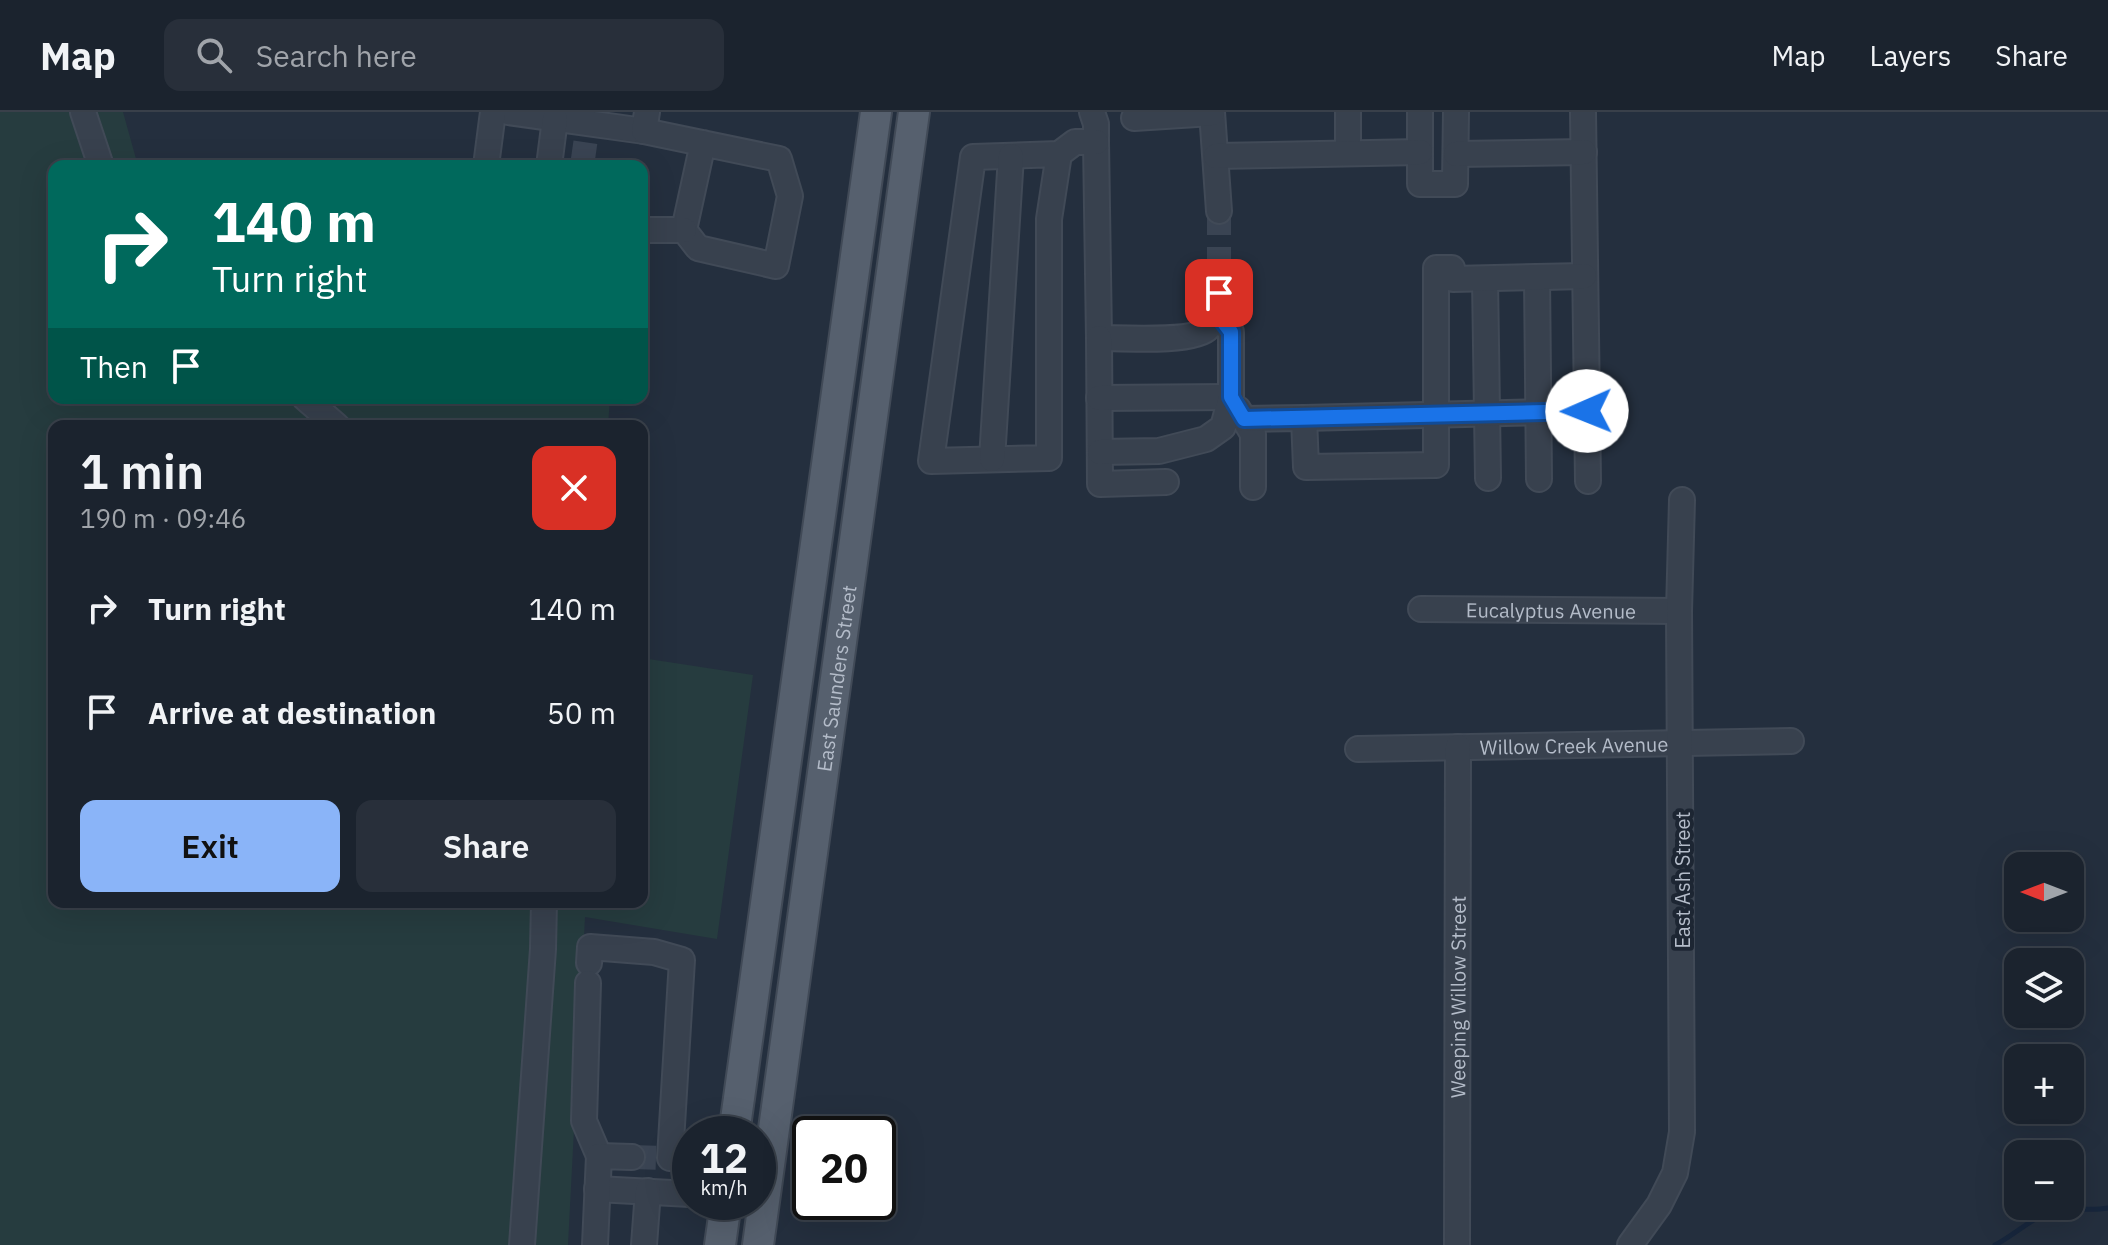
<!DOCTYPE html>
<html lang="en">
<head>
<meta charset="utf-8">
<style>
	body { margin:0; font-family:"IBM Plex Sans",sans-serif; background:#282f3a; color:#f1f3f6; height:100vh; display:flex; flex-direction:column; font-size:30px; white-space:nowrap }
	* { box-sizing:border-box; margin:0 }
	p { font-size:26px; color:#a0a4aa }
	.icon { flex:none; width:44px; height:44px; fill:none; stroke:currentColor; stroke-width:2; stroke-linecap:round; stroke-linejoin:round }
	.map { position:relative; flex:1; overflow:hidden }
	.drawer { position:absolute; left:48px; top:308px; width:600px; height:488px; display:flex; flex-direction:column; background:#1b232e; border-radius:16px; box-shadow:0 8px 32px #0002,0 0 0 2px #39404a }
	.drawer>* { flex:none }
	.top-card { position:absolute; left:48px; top:48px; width:600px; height:244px; border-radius:16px; box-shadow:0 8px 32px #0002,0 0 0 2px #39404a; background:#00695c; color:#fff; overflow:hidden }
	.needle { width:52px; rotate:270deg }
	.buttons { position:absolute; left:2004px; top:740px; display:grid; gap:16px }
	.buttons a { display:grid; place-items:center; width:80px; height:80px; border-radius:16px; background:#1b232e; box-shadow:0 8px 32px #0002,0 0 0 2px #39404a; font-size:40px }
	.speed { position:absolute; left:672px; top:1004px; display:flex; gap:16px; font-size:40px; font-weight:700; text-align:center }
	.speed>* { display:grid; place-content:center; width:104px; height:104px; border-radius:50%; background:#1b232e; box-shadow:0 8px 32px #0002,0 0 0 2px #39404a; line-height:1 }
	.speed small { font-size:20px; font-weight:400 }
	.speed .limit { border:4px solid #111; border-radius:12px; background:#fff; color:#111 }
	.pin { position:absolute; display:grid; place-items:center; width:68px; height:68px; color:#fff; margin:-34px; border-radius:16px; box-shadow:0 4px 12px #0006 }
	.me { position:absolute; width:88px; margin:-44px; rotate:269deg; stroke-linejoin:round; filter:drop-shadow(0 0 6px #0008) }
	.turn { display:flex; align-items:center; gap:28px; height:168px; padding:0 32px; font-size:36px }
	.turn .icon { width:104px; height:104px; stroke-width:2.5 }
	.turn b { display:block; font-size:56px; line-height:68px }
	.then { display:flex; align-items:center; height:76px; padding:0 32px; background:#0003; gap:16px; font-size:30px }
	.round { display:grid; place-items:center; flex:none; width:84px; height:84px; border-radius:16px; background:#282f3a }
	.headline { display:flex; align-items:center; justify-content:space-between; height:136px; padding:0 32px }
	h1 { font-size:48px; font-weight:600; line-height:60px }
	.primary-button { display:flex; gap:16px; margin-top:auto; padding:16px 32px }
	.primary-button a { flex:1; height:92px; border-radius:16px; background:#8ab4f8; color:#111; font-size:32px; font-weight:600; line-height:92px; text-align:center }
	.primary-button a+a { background:#282f3a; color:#f1f3f6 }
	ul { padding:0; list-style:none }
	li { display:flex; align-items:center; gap:24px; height:104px; padding:0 32px }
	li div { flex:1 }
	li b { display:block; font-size:30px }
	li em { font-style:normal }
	header { display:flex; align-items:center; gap:48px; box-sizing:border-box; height:112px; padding:0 40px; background:#1b232e; border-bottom:2px solid #39404a }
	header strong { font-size:38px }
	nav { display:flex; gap:44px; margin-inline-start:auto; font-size:28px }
	.search { width:560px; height:72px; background:#282f3a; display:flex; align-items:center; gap:20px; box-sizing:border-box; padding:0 28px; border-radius:16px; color:#a0a4aa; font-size:30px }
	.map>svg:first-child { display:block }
	.green { fill:#263c3f }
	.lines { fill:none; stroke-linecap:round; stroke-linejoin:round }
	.stream { stroke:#17263c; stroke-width:5 }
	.minor-tunnel { stroke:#3a4453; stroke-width:24; stroke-dasharray:24 12; stroke-linecap:butt }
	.minor-casing { stroke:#414a57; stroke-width:28 }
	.major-casing { stroke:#414a57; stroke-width:34 }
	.minor { stroke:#38414e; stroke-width:24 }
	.major { stroke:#56606e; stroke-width:30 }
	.route-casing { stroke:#114b97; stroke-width:20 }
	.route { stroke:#1a73e8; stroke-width:14 }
	.labels { text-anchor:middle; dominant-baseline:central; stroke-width:8; stroke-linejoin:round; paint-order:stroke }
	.street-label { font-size:20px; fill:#b4bcc9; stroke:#1d2633 }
</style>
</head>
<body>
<header>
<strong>Map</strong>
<div class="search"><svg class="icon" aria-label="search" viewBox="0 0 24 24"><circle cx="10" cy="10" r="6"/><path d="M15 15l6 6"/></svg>Search here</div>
<nav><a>Map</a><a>Layers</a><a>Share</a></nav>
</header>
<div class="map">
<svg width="2108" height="1133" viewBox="0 0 2108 1133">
	<rect width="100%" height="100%" fill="#242f3e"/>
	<!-- green -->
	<path class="green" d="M 0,0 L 123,0 L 138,54 L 54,54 L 54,286 L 610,286 L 608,314 L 54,314 L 54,790 L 642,790 L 642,546 L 753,563 L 717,827 L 585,805 L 568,1133 L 0,1133 Z"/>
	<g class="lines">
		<!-- stream -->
		<path class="stream" d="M 1995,1133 C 2018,1121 2037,1100 2063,1097 C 2079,1096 2092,1099 2108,1096"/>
		<!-- minor-tunnel -->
		<g class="minor-tunnel">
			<path d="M 582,54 L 586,26"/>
			<path d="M 1219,99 L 1219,161"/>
			<path d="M 632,1045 L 662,1046"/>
		</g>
		<!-- minor casing -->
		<g class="minor-casing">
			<g id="minor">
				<path d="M 83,0 L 101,54"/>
				<path d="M 508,0 L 644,19"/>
				<path d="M 647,0 L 644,19 L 779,47 L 790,84 L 776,154 L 698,136 L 684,118 L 703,31"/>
				<path d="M 1092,0 L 1096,12 L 1096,30 L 1099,226 C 1121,226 1195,231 1208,216 C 1220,202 1219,177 1219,161"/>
				<path d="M 1212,0 L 1219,99"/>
				<path d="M 1348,0 L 1348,40"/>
				<path d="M 1420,0 L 1420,72 L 1455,72 L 1456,0"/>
				<path d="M 1583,0 L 1588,369"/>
				<path d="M 1134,6 L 1212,1"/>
				<path d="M 1059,42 L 1049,107 L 1049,346 L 931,349 L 973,45 L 1059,42 L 1075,30 L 1096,30"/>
				<path d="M 1456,42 L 1584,40"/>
				<path d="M 1216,44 L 1420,40"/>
				<path d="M 486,54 L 493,0"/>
				<path d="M 549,54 L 555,7"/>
				<path d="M 642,118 L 684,118"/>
				<path d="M 1537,165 L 1539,367"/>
				<path d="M 1485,167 L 1488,366"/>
				<path d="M 1099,226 L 1100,372 L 1166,370"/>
				<path d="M 305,286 L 337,314"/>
				<path d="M 1099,286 L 1231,285"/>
				<path d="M 1238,297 L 1253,322 L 1253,375"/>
				<path d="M 1304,306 L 1587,299"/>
				<path d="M 1244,307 L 1304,306 L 1306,355 L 1436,353 L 1436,156 L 1452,156 L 1453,167 L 1584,164"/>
				<path d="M 1100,340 L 1159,339 L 1206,327 L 1223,315 L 1231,285 L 1231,220 L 1215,199"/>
				<path d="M 992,347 L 1011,44"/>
				<path id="s1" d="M 1421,497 L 1679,499"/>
				<path id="s2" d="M 1358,637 L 1791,629"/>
				<path d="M 589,851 L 590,835 L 654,840 L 682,848 L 670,1046"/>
				<path d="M 588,871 L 584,1009 L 599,1044"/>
				<path d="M 597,1077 L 690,1082"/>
				<path d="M 522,1133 L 543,837 L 544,790"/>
				<path d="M 595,1133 L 599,1044 L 632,1045"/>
				<path d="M 644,1133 L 648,1079"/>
				<path id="s3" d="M 1457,1133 L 1458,635"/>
				<path d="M 1630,1133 L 1659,1093 L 1675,1061 L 1682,1020 L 1679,499 L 1682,388"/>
			</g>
		</g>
		<!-- major casing -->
		<g class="major-casing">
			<g id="major">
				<path d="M 734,1022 L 876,0"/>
				<path d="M 720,1133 L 726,1090"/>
				<path id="s4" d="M 758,1133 L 914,0"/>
			</g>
		</g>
		<!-- minor -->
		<use href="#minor" class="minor"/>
		<!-- major -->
		<use href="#major" class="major"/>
	</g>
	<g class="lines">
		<!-- route casing -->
		<g class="route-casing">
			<path id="route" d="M 1219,181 L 1215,199 L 1231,220 L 1231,285 L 1244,307 L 1587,299"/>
		</g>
		<!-- route -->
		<use href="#route" class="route"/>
	</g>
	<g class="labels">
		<!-- street labels -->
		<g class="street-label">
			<text stroke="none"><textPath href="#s1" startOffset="130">Eucalyptus Avenue</textPath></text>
			<text stroke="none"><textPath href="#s4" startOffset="572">East Saunders Street</textPath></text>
			<text stroke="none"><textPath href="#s2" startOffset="216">Willow Creek Avenue</textPath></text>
			<text transform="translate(1682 768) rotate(-90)">East Ash Street</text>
			<text stroke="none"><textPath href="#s3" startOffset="248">Weeping Willow Street</textPath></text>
		</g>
	</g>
</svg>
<div class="buttons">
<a><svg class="needle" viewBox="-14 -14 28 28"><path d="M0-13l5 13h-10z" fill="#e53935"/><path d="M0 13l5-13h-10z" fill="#a0a4aa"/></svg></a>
<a><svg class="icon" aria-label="layers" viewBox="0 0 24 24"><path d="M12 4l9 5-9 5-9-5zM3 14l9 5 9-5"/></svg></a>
<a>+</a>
<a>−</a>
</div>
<div class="speed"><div>12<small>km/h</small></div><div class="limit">20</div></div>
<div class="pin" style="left:1219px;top:181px;background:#d93025"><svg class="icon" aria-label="arrive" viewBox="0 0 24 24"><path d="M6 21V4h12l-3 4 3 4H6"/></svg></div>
<svg class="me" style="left:1587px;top:299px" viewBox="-20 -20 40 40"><circle r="19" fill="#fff"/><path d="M0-13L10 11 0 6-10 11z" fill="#1a73e8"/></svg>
<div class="top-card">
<div class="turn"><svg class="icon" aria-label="right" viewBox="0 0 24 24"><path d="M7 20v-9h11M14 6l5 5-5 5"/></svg><div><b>140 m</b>Turn right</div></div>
<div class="then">Then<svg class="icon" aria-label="arrive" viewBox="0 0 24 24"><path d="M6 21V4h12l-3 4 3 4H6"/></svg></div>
</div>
<section class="drawer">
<div class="headline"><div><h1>1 min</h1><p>190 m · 09:46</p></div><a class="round" style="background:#d93025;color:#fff"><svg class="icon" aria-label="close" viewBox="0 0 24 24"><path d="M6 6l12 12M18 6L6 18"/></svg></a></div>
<ul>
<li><svg class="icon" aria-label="right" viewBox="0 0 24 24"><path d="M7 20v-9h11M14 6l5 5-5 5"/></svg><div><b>Turn right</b></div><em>140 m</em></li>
<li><svg class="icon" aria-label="arrive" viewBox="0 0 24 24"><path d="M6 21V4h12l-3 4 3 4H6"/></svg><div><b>Arrive at destination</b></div><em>50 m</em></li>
</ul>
<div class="primary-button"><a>Exit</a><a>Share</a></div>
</section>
</div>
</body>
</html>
